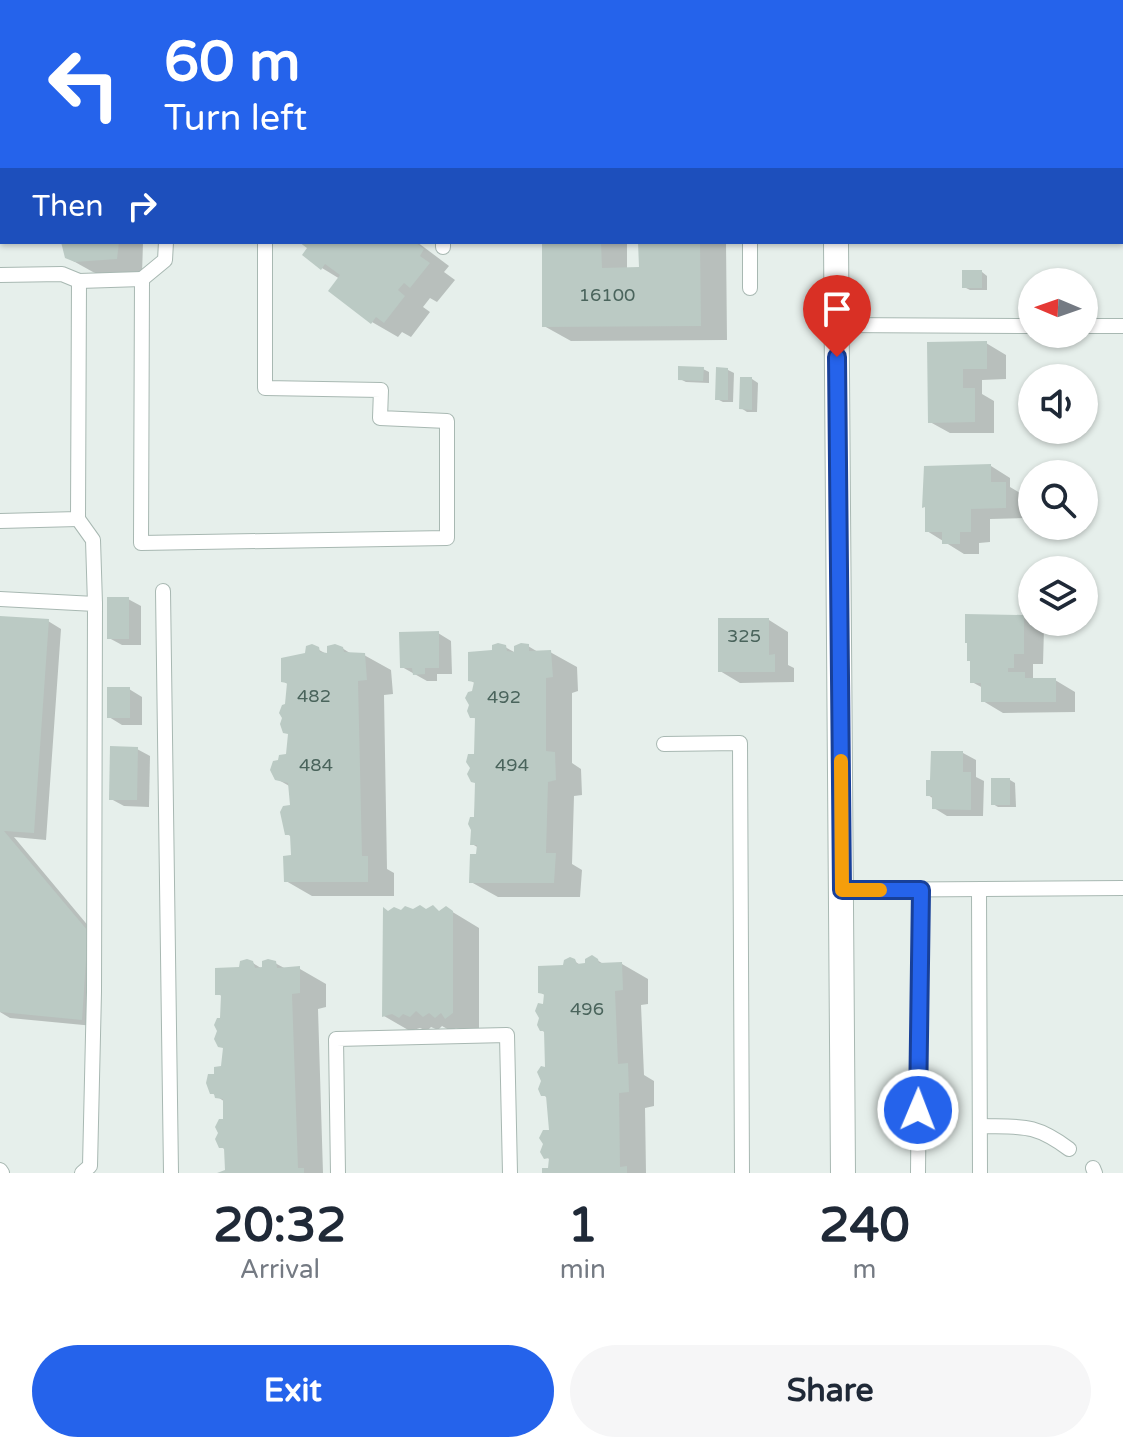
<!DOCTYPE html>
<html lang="en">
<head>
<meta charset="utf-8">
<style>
	body { margin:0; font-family:"Varela Round",sans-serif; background:#f6f6f7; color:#1f2937; height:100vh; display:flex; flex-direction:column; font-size:30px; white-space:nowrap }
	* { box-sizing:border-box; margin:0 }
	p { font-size:26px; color:#747a83 }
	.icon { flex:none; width:44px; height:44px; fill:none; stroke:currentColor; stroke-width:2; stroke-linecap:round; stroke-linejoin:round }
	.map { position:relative; height:1173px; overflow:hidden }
	.drawer { display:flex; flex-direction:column; background:#fff; flex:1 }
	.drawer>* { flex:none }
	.top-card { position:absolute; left:0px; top:0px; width:1124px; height:244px; box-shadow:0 2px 6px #0004; background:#2563eb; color:#fff; overflow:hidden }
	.needle { width:52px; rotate:272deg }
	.fabs { position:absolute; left:1018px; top:268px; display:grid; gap:16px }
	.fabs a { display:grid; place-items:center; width:80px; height:80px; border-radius:50%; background:#fff; box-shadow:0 2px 6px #0004; font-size:40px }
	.pin { position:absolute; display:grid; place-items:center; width:68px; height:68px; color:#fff; margin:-82px -34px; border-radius:50% 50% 50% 0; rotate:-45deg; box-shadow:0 0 8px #0007 }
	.pin .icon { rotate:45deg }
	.me { position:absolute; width:88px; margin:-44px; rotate:1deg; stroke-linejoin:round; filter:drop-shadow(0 0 6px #0008) }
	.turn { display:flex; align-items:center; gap:28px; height:168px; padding:0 32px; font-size:36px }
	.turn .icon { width:104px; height:104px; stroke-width:2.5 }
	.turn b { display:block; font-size:56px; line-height:68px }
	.then { display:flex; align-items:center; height:76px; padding:0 32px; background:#0003; gap:16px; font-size:30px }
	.eta { display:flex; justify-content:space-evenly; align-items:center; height:136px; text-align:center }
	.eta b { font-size:48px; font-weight:700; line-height:56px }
	.action { display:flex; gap:16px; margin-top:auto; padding:16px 32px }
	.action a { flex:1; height:92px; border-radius:48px; background:#2563eb; color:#fff; font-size:32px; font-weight:700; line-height:92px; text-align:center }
	.action a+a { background:#f6f6f7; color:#1f2937 }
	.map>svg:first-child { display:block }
	.shadow { fill:#0003 }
	.building { fill:#bbcac4 }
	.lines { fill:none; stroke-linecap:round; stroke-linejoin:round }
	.lane-casing { stroke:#a8b8b2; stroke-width:16 }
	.street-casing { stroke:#a8b8b2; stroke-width:26 }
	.lane { stroke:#fff; stroke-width:14 }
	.street { stroke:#fff; stroke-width:24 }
	.route-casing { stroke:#184099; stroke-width:20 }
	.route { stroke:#2563eb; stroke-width:14 }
	.slow { stroke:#f59e0b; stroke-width:14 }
	.labels { text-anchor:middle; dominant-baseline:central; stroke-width:7; stroke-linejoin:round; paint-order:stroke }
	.number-label { font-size:18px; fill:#4a645c }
</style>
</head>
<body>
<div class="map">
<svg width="1123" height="1173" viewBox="0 0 1123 1173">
	<rect width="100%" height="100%" fill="#e6efeb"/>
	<!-- shadow -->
	<g class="shadow">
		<path d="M 343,0 L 418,0 L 343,2 Z"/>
		<path d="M 607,0 L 654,0 L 656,2 L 607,2 Z"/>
		<path d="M 913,0 L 951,0 L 954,2 L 913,2 Z"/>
		<path d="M 1054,0 L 1101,0 L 1101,2 L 1057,2 Z"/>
		<path d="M 1105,0 L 1123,0 L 1123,127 L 1122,2 Z"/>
		<path d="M 0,52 L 2,52 L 2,232 L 0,231 Z"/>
		<path d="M 63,242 L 143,242 L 142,274 L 103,276 L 93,272 L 66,257 Z"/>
		<path d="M 303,242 L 417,242 L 449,266 L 444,272 L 455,280 L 437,302 L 430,298 L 423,307 L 430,312 L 411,337 L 402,332 L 398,337 L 372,322 L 340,279 L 322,268 L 310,248 Z"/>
		<path d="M 544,242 L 627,242 L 627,269 L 641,269 L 640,242 L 726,242 L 727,340 L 571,341 L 544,326 Z"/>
		<path d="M 982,272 L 987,276 L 987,290 L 970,290 L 964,287 Z"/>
		<path d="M 986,343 L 1006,355 L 1006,379 L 982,380 L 982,394 L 994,401 L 994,433 L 950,433 L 930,422 L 929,344 Z"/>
		<path d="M 703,369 L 709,372 L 709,383 L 686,382 L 680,379 Z"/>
		<path d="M 728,370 L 734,373 L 733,402 L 723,402 L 717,399 Z"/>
		<path d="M 752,379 L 758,383 L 757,412 L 747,412 L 741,408 Z"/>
		<path d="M 991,466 L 1010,478 L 1010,487 L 1025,496 L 1026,518 L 990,519 L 990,542 L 979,543 L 979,554 L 964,554 L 927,531 L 927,508 L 924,506 Z"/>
		<path d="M 128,599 L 141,606 L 141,645 L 122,645 L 109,638 Z"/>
		<path d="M 1024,617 L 1044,628 L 1043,664 L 1033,664 L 1033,679 L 1055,680 L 1075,692 L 1075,712 L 1003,713 L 983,701 L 983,688 L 972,682 Z"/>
		<path d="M 0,618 L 48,621 L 61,629 L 46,840 L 14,837 L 100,940 L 94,1026 L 10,1018 L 0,1012 Z"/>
		<path d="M 769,620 L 788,632 L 788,665 L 794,668 L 794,682 L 740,683 L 720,671 Z"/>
		<path d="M 438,633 L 451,641 L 452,674 L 437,674 L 437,681 L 427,681 L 402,667 Z"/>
		<path d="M 312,646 L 330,656 L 342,648 L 353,655 L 364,655 L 391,670 L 393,694 L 384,695 L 387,869 L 394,873 L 394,896 L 312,896 L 286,881 L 293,857 L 292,837 L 287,834 L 292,807 L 291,787 L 277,779 L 288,756 L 290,735 L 287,706 L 289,685 L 283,681 Z"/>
		<path d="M 528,646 L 538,652 L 550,652 L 577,667 L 578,691 L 572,693 L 572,763 L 581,769 L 582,795 L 574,796 L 572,864 L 582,870 L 580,897 L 498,897 L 471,882 L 479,848 L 472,844 L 477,783 L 472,767 L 476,756 L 477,720 L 472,716 L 476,684 L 470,680 L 494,652 L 505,647 L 516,653 Z"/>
		<path d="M 129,689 L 142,697 L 142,725 L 122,725 L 109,717 Z"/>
		<path d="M 137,749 L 150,756 L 149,807 L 124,806 L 111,799 Z"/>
		<path d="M 963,753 L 976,760 L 976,777 L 984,781 L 983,816 L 947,816 L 934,808 L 934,799 L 928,795 Z"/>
		<path d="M 1010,780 L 1015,783 L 1016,807 L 998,807 L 993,804 Z"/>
		<path d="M 446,908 L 479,928 L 479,1028 L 473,1033 L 456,1028 L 451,1031 L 442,1026 L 438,1030 L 431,1027 L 427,1031 L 420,1028 L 410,1031 L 384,1016 L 402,912 L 441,912 Z"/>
		<path d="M 592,957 L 605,965 L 622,964 L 648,979 L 648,1004 L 641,1005 L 644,1075 L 654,1081 L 654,1106 L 645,1108 L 646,1173 L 544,1173 L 550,1169 L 551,1160 L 546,1157 L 551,1132 L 548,1098 L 543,1095 L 547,1070 L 546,1033 L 541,1030 L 546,996 L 540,992 L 565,967 L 574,961 L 582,966 Z"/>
		<path d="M 253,963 L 264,970 L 275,963 L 286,969 L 300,969 L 326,984 L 326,1007 L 318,1009 L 323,1173 L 222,1173 L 227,1172 L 226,1150 L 221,1147 L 225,1102 L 212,1093 L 216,1076 L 223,1068 L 224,1049 L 223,997 L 217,993 L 241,969 Z"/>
	</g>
	<!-- building -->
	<g class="building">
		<path d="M 61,242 L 119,242 L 117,259 L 75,262 L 65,258 Z"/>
		<path d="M 299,242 L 415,242 L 424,249 L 420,256 L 430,263 L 410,288 L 404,283 L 398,290 L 405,296 L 384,323 L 376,317 L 371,324 L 328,291 L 340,275 L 325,264 L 321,270 L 302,255 L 307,248 Z"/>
		<path d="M 542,242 L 601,242 L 602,268 L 639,267 L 638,242 L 700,242 L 701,326 L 542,327 Z"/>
		<rect x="962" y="270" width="20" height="18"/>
		<path d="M 987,341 L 987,369 L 963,369 L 963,388 L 975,388 L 975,422 L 928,423 L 927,342 Z"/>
		<path d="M 678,366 L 704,367 L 703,381 L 678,380 Z"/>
		<path d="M 716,367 L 728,368 L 728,400 L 715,400 Z"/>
		<path d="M 740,377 L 752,377 L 752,410 L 739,409 Z"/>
		<path d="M 991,464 L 991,482 L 1006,482 L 1006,508 L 971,509 L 971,532 L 960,532 L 960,544 L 942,544 L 942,532 L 925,532 L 925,507 L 922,508 L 924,466 Z"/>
		<rect x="107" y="597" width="22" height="42"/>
		<path d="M 965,614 L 1024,615 L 1024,654 L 1014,654 L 1014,668 L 1008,668 L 1008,672 L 1025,672 L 1025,678 L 1056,678 L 1056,702 L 981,702 L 981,683 L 970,683 L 970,661 L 967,661 L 967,643 L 965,643 Z"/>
		<path d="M 0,616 L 49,619 L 34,833 L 4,831 L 88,931 L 82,1020 L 0,1012 Z"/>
		<path d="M 718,618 L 769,618 L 769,655 L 775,654 L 775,672 L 718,672 Z"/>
		<path d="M 439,631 L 439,668 L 425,668 L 425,674 L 413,675 L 412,668 L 400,668 L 399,632 Z"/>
		<path d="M 498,643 L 506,645 L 507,651 L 514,652 L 514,646 L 521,643 L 529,644 L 529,651 L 551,650 L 553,677 L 546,678 L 546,751 L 555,752 L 556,780 L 548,782 L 546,853 L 556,853 L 554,883 L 469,883 L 470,854 L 476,854 L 477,845 L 470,845 L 471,830 L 468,824 L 470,817 L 474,817 L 475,783 L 471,782 L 467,774 L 470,768 L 466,762 L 468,754 L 474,754 L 475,718 L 470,718 L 467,711 L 469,705 L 465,698 L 468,692 L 472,691 L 474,682 L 468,681 L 468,652 L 492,650 L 492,645 Z"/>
		<path d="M 312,644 L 319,647 L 320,652 L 327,653 L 327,646 L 335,644 L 343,647 L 344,652 L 365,653 L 367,680 L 358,681 L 362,856 L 368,856 L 368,882 L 284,882 L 283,856 L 291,855 L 290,835 L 285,835 L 280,812 L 283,806 L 290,805 L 288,783 L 275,780 L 270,770 L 273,761 L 278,760 L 279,755 L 286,754 L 288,734 L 283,733 L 280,724 L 282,718 L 279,713 L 282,705 L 285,704 L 287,683 L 281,682 L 281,658 L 305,653 L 306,646 Z"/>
		<rect x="107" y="687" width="23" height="31"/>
		<path d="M 110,746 L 138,747 L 137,800 L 109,800 Z"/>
		<path d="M 931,751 L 963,751 L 963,772 L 971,772 L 971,810 L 932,809 L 932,796 L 926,796 L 926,780 L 930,780 Z"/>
		<rect x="991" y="778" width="19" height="27"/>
		<path d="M 420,905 L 426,909 L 433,905 L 439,911 L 446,906 L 453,911 L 453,1013 L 445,1019 L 441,1013 L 435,1018 L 429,1013 L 423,1017 L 416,1011 L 410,1017 L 403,1014 L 399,1018 L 392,1014 L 382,1017 L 383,907 L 388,911 L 394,907 L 401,910 L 405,906 L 413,909 Z"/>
		<path d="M 592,955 L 598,959 L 599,963 L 622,962 L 623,990 L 615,991 L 618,1064 L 628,1063 L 629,1092 L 619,1093 L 620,1167 L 627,1166 L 627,1173 L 542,1173 L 542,1168 L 548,1168 L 549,1158 L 544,1159 L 540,1152 L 543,1144 L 539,1138 L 543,1130 L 549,1130 L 546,1096 L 541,1096 L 538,1089 L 541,1081 L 537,1072 L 541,1066 L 545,1067 L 544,1031 L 540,1031 L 537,1025 L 539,1018 L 535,1011 L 538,1003 L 543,1004 L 544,994 L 538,993 L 538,966 L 563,965 L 564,960 L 570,957 L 575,959 L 577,964 L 585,963 L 585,959 Z"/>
		<path d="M 247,959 L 253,961 L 255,968 L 262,967 L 262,961 L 268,959 L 276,961 L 277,968 L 300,966 L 300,993 L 292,994 L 298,1168 L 304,1168 L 304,1173 L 217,1173 L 225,1170 L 224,1148 L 219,1148 L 215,1139 L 218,1133 L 215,1127 L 219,1119 L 223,1119 L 223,1099 L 215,1098 L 214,1094 L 210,1094 L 206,1083 L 208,1074 L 214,1074 L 214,1067 L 221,1066 L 223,1048 L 218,1047 L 214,1039 L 217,1031 L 214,1025 L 217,1018 L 220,1018 L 221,995 L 215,995 L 215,968 L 239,967 L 240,961 Z"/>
	</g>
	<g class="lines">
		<!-- lane casing -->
		<g class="lane-casing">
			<g id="lane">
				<path d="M 437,0 L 437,2"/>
				<path d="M 748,0 L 748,2"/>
				<path d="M 92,2 L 92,0"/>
				<path d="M 171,2 L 171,0"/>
				<path d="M 267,2 L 267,0"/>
				<path d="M 978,2 L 978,0"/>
				<path d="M 166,242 L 165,260 L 142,279 L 141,543 L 447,538 L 447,421 L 380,418 L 381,390 L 265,388 L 265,242"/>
				<path d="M 750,242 L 750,288"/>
				<path d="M 443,247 L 443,242"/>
				<path d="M 0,275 L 62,274 L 79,281 L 142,279"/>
				<path d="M 837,325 L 1032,326"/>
				<path d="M 1084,326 L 1123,326"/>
				<path d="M 78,519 L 93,540 L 95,604"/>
				<path d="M 0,521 L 78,519 L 79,281"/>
				<path d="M 163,591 L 171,1173"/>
				<path d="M 0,599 L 95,604 L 94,992 L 90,1166 L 82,1173"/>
				<path d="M 664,744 L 740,743 L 742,1173"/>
				<path d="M 842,890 L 1123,888"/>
				<path d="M 979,890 L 980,1173"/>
				<path d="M 980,1126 C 1022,1127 1034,1123 1069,1149"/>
				<path d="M 1093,1168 L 1095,1173"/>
				<path d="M 0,1170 L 2,1173"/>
				<path d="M 338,1173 L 336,1039 L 507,1035 L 510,1173"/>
				<path d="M 918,1173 L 921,890"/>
			</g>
		</g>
		<!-- street casing -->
		<g class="street-casing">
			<g id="street">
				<path d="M 833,0 L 833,2"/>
				<path d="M 836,242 L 843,1173"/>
			</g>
		</g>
		<!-- lane -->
		<use href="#lane" class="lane"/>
		<!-- street -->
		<use href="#street" class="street"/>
	</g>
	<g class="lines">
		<!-- route casing -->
		<g class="route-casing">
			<path id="route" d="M 837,357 L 842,890 L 921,890 L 918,1110"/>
		</g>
		<!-- route -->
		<use href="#route" class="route"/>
		<!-- slow -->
		<path class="slow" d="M 841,761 L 842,890 L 880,890"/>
	</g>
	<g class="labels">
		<!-- number labels -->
		<g class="number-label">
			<text x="607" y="295">16100</text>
			<text x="744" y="636">325</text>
			<text x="314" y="696">482</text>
			<text x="504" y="697">492</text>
			<text x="316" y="765">484</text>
			<text x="512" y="765">494</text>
			<text x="587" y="1009">496</text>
		</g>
	</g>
</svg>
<div class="fabs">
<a><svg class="needle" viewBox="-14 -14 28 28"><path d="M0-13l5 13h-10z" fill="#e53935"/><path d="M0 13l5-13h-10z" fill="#747a83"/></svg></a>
<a><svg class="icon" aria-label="sound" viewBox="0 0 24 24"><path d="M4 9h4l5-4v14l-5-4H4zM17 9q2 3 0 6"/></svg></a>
<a><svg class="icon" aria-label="search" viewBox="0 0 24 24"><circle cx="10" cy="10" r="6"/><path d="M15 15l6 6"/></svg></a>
<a><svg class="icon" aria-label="layers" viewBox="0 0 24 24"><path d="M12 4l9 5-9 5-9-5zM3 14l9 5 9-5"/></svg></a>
</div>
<div class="pin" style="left:837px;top:357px;background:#d93025"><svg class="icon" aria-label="arrive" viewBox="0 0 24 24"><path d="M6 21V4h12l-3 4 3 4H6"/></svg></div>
<svg class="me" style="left:918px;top:1110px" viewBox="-20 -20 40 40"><circle r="17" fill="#2563eb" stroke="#fff" stroke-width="3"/><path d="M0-11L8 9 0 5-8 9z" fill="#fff"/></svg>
<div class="top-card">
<div class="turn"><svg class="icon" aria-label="left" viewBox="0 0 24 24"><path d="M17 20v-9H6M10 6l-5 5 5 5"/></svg><div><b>60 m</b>Turn left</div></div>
<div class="then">Then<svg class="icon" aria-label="right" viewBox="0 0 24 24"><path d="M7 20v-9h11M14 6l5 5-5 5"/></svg></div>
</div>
</div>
<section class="drawer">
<div class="eta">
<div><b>20:32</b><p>Arrival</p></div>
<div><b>1</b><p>min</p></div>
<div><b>240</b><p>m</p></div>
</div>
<div class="action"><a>Exit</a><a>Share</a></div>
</section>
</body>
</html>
